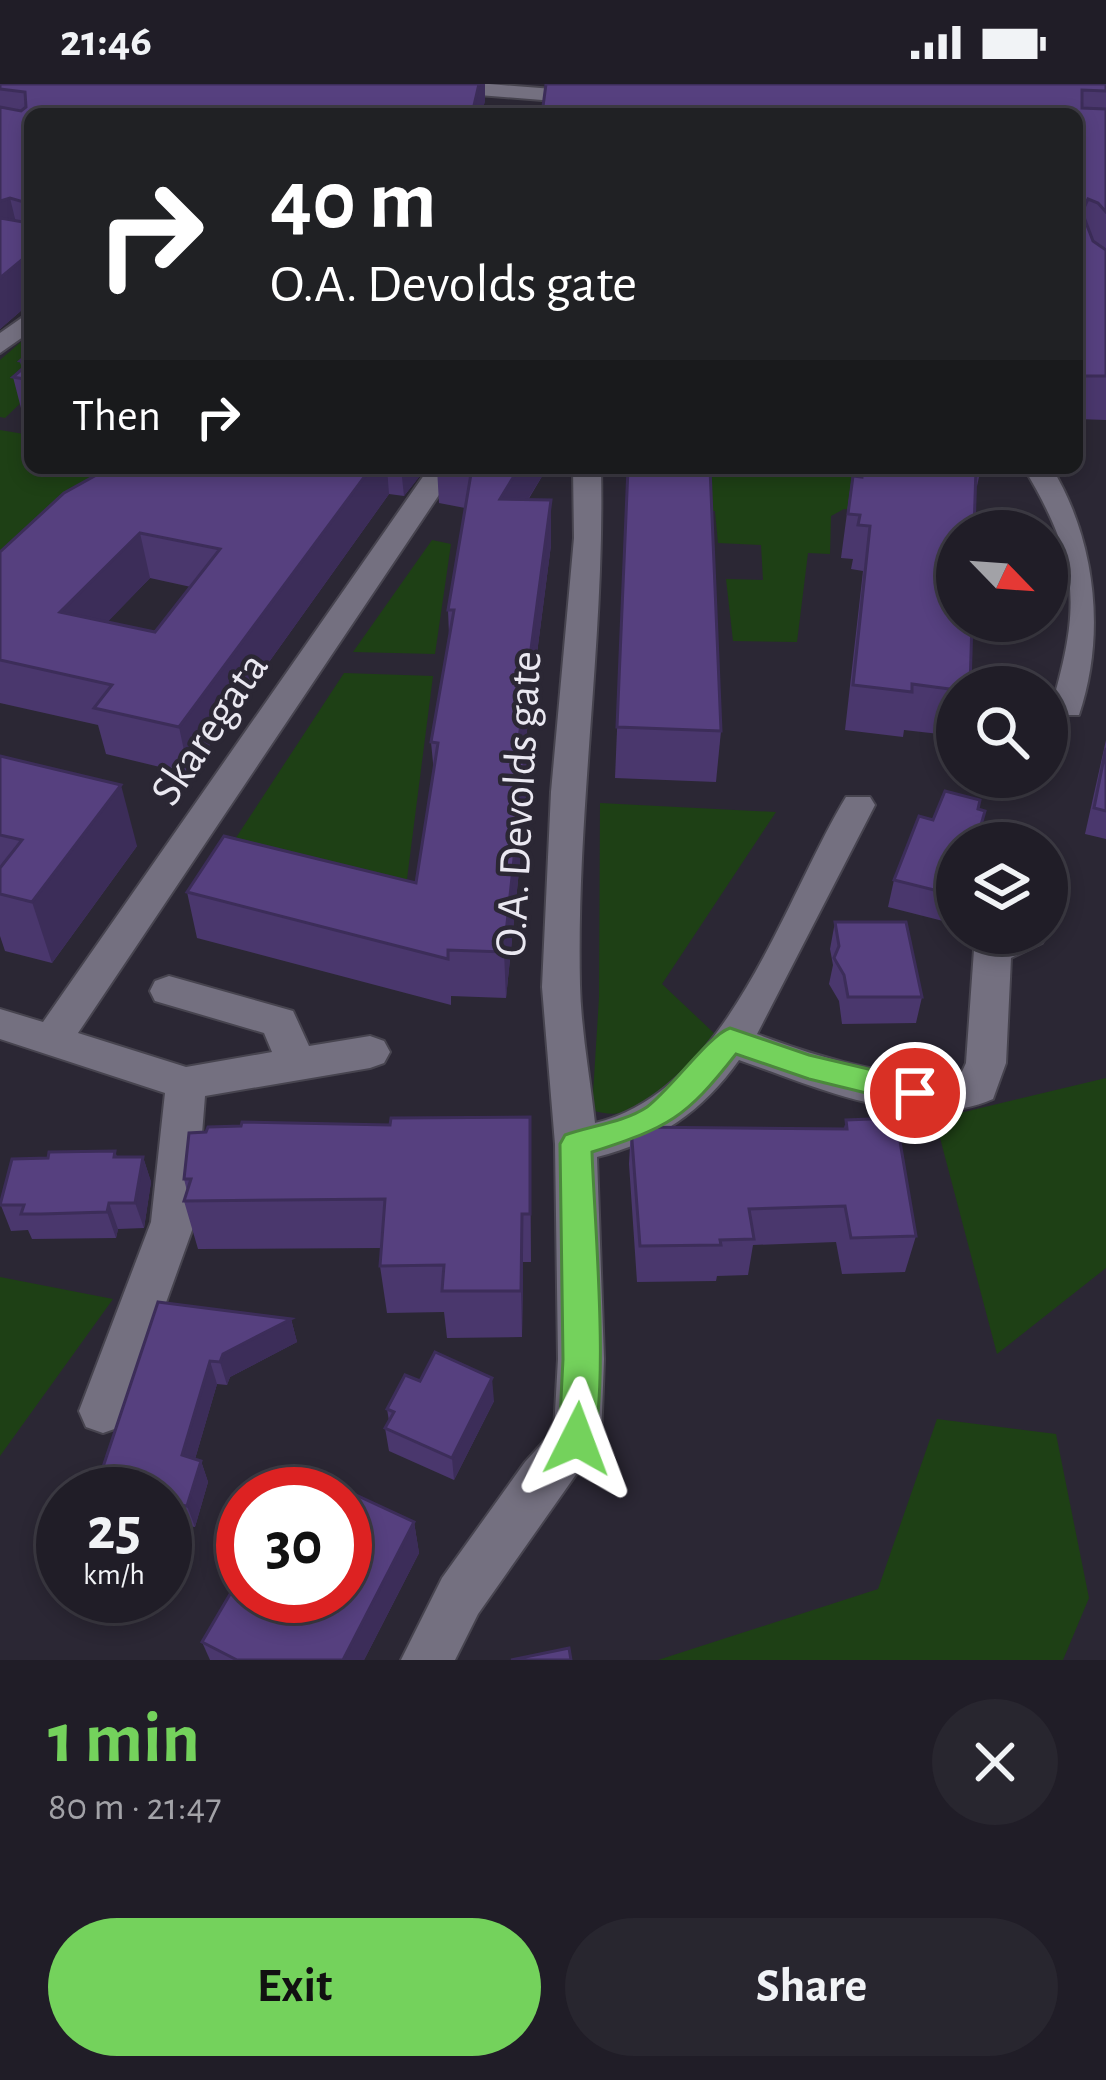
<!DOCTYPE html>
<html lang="en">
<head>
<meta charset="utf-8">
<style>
	body { margin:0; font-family:"Alegreya Sans",sans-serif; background:#28262f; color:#f1f3f6; height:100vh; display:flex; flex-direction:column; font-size:45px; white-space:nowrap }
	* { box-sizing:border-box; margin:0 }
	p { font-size:39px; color:#a2a2a7 }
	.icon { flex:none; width:66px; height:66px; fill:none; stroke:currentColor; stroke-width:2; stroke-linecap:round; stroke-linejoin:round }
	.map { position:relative; height:1576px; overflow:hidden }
	.side { display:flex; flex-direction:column; background:#201d27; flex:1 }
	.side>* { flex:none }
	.banner { position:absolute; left:24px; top:24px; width:1059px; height:366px; border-radius:18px; box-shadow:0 6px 18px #0003,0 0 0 3px #3d3b44; background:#202124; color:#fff; overflow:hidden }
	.needle { width:78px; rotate:115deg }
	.controls { position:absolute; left:936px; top:426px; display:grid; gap:24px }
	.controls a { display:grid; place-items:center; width:132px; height:132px; border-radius:50%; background:#201d27; box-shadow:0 6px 18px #0003,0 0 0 3px #3d3b44; font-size:60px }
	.speed { position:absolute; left:36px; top:1383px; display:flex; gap:24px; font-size:60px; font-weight:700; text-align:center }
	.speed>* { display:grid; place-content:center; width:156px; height:156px; border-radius:50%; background:#201d27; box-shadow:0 6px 18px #0003,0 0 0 3px #3d3b44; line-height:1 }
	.speed small { font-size:30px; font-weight:400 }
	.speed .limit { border:18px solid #d22; background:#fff; color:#111 }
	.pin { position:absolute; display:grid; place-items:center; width:102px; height:102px; color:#fff; margin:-51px; border:6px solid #fff; border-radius:50%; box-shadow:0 3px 12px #0007 }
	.me { position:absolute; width:132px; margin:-66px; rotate:3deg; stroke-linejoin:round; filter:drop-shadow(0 0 9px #0008) }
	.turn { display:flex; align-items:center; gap:42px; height:252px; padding:0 48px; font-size:54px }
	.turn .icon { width:156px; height:156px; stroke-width:2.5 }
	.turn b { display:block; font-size:84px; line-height:102px }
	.then { display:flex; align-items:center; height:114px; padding:0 48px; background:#0003; gap:24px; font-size:45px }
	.round { display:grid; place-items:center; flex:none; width:126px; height:126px; border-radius:63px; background:#28262f }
	.head { display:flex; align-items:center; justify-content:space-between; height:204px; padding:0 48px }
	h1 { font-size:72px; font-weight:700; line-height:90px; color:#74d25c }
	.button { display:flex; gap:24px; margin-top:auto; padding:24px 48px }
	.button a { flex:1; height:138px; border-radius:72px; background:#74d25c; color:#111; font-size:48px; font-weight:700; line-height:138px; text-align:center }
	.button a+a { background:#28262f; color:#f1f3f6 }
	.status { display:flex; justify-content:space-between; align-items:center; height:84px; padding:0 60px; background:#201d27; direction:ltr }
	.status svg { height:33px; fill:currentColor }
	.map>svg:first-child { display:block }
	.green { fill:#1e4015 }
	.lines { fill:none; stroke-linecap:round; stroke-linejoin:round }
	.minor-casing { stroke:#47444f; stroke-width:4 }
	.minor { fill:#747080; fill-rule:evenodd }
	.wall { fill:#4a376d; fill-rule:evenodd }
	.shaded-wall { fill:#3c2d59 }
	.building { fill:#56407f; stroke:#3c2d59; stroke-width:3; fill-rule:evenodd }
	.route { fill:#74d25c; stroke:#4b883c; stroke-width:3 }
	.labels { text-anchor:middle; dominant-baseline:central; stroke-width:9; stroke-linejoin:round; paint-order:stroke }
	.street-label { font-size:45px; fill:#eae8f1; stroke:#2b2734 }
</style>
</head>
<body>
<div class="status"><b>21:46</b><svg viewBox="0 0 49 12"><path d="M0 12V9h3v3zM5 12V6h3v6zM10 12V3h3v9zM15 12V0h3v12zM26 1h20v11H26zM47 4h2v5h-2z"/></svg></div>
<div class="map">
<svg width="1106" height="1576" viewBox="0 0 1106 1576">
	<rect width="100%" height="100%" fill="#2b2734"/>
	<!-- green -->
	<g class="green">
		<path d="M 30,250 L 30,310 L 5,334 L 0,333 L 0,276 Z"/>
		<path d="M 0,346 L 30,351 L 30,384 L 130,384 L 0,512 Z"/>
		<path d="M 672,384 L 866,384 L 913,430 L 844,425 L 831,432 L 830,470 L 808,469 L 797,558 L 733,557 L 726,495 L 763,496 L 761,461 L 718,459 L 715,427 L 633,425 Z"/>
		<path d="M 432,456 L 451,460 L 435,570 L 353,568 Z"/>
		<path d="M 344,589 L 433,592 L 403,826 L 220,778 Z"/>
		<path d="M 600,719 L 776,728 L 662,900 L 716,951 C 685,988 644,1045 592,1026 L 599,914 Z"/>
		<path d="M 1106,994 L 1106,1184 L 997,1270 L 935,1035 Z"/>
		<path d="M 0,1193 L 113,1215 L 0,1372 Z"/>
		<path d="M 937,1335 L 1056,1350 L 1089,1514 L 1063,1576 L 658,1576 L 878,1505 Z"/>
	</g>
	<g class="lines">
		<!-- minor casing -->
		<g class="minor-casing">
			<g id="minor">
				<path d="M 406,0 L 489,0 L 592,8 L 602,14 L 592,20 L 416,6 Z"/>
				<path d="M 30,228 L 30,248 L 0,269 L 0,249 Z"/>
				<path d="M 429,384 L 457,384 L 78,949 L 186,983 L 272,968 L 264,949 L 155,917 L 150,907 L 155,897 L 169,892 L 293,927 L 309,962 L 370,952 L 384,957 L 390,968 L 384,979 L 370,984 L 205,1012 L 195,1138 L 127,1327 L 120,1343 L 103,1349 L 86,1343 L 79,1327 L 151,1138 L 165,1009 L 0,955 L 0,925 L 43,938 Z"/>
				<path d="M 573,384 L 601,384 C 605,556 576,728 580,901 C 581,947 590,993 595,1039 C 728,1007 783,817 846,713 L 870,713 L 875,721 L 757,950 C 820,974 891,995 959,994 L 966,979 L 974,866 C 988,841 1026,849 1048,849 L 1042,859 L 1011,874 L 1006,979 L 993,1015 C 916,1049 813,1002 739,976 C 703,1027 658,1058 597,1073 L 604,1275 L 601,1355 L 478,1530 L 455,1576 L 401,1576 L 442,1494 L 525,1378 L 554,1346 L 558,1275 L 555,1060 L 542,903 L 551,708 L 574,454 Z"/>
				<path d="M 1024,384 L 1052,384 C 1096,457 1106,551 1079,631 L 1055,631 L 1051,624 C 1081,521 1080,478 1024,384 Z"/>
			</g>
		</g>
		<!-- minor -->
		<use href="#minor" class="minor"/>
	</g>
	<!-- wall -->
	<g class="wall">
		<path d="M 0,0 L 485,16 L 482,30 L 30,30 L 30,219 L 0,245 Z"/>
		<path d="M 1106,0 L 1106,336 L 1077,335 L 1077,30 L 542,30 Z"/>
		<path d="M 30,268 L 30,333 L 23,332 L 13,293 L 22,285 L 20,277 Z"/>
		<path d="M 109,384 L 426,384 L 404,412 L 389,410 L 189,690 L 106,670 L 98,641 L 0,619 L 0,468 ZM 150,494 L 191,503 L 155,548 L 107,538 Z"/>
		<path d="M 437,384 L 547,384 L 528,416 L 551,416 L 551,461 L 525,662 L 527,708 L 506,914 L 451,912 L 451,921 L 197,854 L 187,808 L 416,799 L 434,689 L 431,658 L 449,551 L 448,526 L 465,424 L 439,419 Z"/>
		<path d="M 628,384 L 721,647 L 716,698 L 615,694 Z"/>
		<path d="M 853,384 L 981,384 L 977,402 L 975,402 L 957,603 L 957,652 L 904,646 L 903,653 L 845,646 L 863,487 L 851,485 L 853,475 L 841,474 Z"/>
		<path d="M 1106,656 L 1106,755 L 1085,750 Z"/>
		<path d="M 0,672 L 137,762 L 52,879 L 5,867 L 0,852 Z"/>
		<path d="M 957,759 L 957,832 L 945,829 L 943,837 L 888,823 L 894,796 Z"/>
		<path d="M 835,838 L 922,913 L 916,939 L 842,940 L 839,917 L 829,900 L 833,881 L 830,865 Z"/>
		<path d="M 530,1033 L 531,1178 L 523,1178 L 522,1253 L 447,1254 L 444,1228 L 387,1229 L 380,1182 L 381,1164 L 198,1165 L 184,1117 L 187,1107 L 184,1095 L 206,1048 L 241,1042 L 390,1041 Z"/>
		<path d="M 846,1036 L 916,1152 L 905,1188 L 842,1190 L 836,1158 L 753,1161 L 748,1191 L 717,1192 L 716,1197 L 637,1198 L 629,1080 L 631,1043 L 844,1045 Z"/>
		<path d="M 115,1067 L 117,1073 L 143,1073 L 151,1098 L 144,1144 L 118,1145 L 116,1154 L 32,1155 L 28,1146 L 11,1147 L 0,1119 L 48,1074 Z"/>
		<path d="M 158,1218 L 291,1235 L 297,1258 L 230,1293 L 227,1301 L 217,1300 L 195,1375 L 201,1377 L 208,1398 L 195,1443 L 181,1441 L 171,1473 L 165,1472 L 165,1410 Z"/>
		<path d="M 420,1297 L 494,1317 L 454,1396 L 389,1367 L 385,1344 L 389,1337 L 387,1325 Z"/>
		<path d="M 414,1438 L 419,1469 L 364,1576 L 210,1576 L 202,1558 Z"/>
	</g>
	<!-- shaded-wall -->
	<g class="shaded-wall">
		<path d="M 479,0 L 485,0 L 485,16 L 482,30 L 472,30 Z"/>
		<path d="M 10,114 L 20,155 L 0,144 L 0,117 Z"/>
		<path d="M 30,169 L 30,219 L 0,245 L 0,194 Z"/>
		<path d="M 371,384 L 387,384 L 389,410 L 189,690 L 179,643 Z"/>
		<path d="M 401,384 L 426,384 L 404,412 Z"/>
		<path d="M 519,384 L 547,384 L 501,459 L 500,415 Z"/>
		<path d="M 551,416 L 551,461 L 519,708 L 518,662 Z"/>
		<path d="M 140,449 L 150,494 L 73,574 L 60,528 Z"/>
		<path d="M 526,662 L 527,708 L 506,914 L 504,868 Z"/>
		<path d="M 121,701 L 137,762 L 52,879 L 32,818 Z"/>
		<path d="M 143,1073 L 151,1098 L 144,1144 L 135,1119 Z"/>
		<path d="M 109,1119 L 118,1145 L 116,1154 L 107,1128 Z"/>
		<path d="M 522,1130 L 523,1178 L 522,1253 L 521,1207 Z"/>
		<path d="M 291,1235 L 297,1258 L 230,1293 L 227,1301 L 220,1278 L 223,1270 Z"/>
		<path d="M 210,1277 L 217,1300 L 190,1392 L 182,1371 Z"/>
		<path d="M 492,1294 L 494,1317 L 454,1396 L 452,1374 Z"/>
		<path d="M 201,1377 L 208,1398 L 195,1443 L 187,1422 Z"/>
		<path d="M 172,1420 L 181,1441 L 171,1473 L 165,1460 L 165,1443 Z"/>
		<path d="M 414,1438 L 419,1469 L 364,1576 L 343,1576 Z"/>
	</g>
	<!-- building -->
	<g class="building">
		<path d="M 0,0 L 479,0 L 472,30 L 30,30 L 30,169 L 0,194 L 0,134 L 23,138 L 24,118 L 10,114 L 0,117 L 0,23 L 21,27 L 26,23 L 25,8 L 0,5 Z"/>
		<path d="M 546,0 L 1106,0 L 1106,7 L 1082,6 L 1082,24 L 1106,25 L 1106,128 L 1098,119 L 1088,115 L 1082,128 L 1093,157 L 1106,166 L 1106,292 L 1077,292 L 1077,30 L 542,30 Z"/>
		<path d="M 30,268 L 30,296 L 13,293 L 29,279 L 20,277 Z"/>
		<path d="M 109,384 L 371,384 L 179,643 L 94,624 L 112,601 L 0,576 L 0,468 L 64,409 ZM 140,449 L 220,465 L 155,548 L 60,528 Z"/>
		<path d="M 472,384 L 519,384 L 500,415 L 551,416 L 518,662 L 526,662 L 504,868 L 448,866 L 448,875 L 187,808 L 224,752 L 416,799 L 438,659 L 431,658 L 454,526 L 448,526 Z"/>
		<path d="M 628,384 L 710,384 L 721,647 L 617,643 Z"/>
		<path d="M 863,384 L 976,384 L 974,447 L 957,447 L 957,537 L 972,537 L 970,603 L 957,603 L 957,606 L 912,600 L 912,608 L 853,601 L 870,442 L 858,441 L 860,431 L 848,430 L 853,392 L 862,393 Z"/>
		<path d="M 1106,664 L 1106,727 L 1094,724 Z"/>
		<path d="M 0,672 L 121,701 L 32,818 L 0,810 L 0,784 L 22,756 L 0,751 Z"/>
		<path d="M 945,707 L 980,716 L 978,725 L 985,727 L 979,748 L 1016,757 L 1016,759 L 957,759 L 957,804 L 948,802 L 950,810 L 894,796 L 919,732 L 933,736 Z"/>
		<path d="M 835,838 L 906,838 L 922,913 L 848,913 L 844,891 L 834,874 L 839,862 Z"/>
		<path d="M 530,1033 L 530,1130 L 522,1130 L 521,1207 L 442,1207 L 444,1181 L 380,1182 L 385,1115 L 184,1117 L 191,1095 L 184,1095 L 189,1049 L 206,1048 L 208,1043 L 241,1042 L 242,1038 L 390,1041 L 391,1034 Z"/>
		<path d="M 896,1034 L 916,1152 L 851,1154 L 845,1122 L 749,1125 L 754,1155 L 720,1156 L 721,1161 L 640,1162 L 631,1043 L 847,1045 L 846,1036 Z"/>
		<path d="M 115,1067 L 114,1073 L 143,1073 L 135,1119 L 109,1119 L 107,1128 L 41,1130 L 21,1130 L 24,1121 L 0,1121 L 12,1075 L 48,1074 L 49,1068 Z"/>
		<path d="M 158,1218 L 291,1235 L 223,1270 L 220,1278 L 210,1277 L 182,1371 L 201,1377 L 187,1422 L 172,1420 L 165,1443 L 165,1410 L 94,1410 Z"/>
		<path d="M 435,1268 L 492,1294 L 452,1374 L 385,1344 L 394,1328 L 387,1325 L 405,1291 L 420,1297 Z"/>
		<path d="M 302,1386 L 414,1438 L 343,1576 L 237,1576 L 202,1558 L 243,1488 L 243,1512 L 345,1512 L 345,1410 L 288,1410 Z"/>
		<path d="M 569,1564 L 571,1576 L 511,1576 Z"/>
	</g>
	<!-- route -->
	<path class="route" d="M 730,944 L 809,971 L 915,996 L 926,1000 L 931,1009 L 926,1017 L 915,1021 L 809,995 L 736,970 C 685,1035 669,1043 592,1068 C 594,1132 611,1318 590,1368 L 577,1373 L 564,1368 L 559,1355 L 563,1275 L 560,1060 L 565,1051 C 590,1042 625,1038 647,1023 C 671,1005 709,951 730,944 Z"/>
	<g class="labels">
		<!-- street labels -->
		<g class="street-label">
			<text transform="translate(210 645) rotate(-56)">Skaregata</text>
			<text transform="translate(519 720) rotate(-87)">O.A. Devolds gate</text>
		</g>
	</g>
</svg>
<div class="controls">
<a><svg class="needle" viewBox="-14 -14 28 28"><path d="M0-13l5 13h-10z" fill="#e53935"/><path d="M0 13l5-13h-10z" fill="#a2a2a7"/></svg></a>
<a><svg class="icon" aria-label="search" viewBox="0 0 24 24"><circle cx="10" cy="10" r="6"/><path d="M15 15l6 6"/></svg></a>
<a><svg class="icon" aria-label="layers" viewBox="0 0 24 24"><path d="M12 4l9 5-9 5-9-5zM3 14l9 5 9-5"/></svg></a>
</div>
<div class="speed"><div>25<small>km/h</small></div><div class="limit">30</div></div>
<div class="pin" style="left:915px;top:1009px;background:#d93025"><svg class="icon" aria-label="arrive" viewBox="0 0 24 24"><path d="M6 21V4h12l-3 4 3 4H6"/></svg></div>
<svg class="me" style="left:577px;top:1355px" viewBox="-20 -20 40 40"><path d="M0-17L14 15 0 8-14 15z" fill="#74d25c" stroke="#fff" stroke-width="4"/></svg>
<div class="banner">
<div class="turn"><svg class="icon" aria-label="right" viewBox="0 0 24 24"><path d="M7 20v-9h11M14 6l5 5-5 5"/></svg><div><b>40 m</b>O.A. Devolds gate</div></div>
<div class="then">Then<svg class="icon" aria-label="right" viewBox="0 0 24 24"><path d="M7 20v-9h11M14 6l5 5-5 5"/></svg></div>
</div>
</div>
<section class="side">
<div class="head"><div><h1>1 min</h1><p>80 m · 21:47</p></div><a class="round"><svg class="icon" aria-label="close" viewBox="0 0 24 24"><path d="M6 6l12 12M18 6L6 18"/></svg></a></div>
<div class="button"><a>Exit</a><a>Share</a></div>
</section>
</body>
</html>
